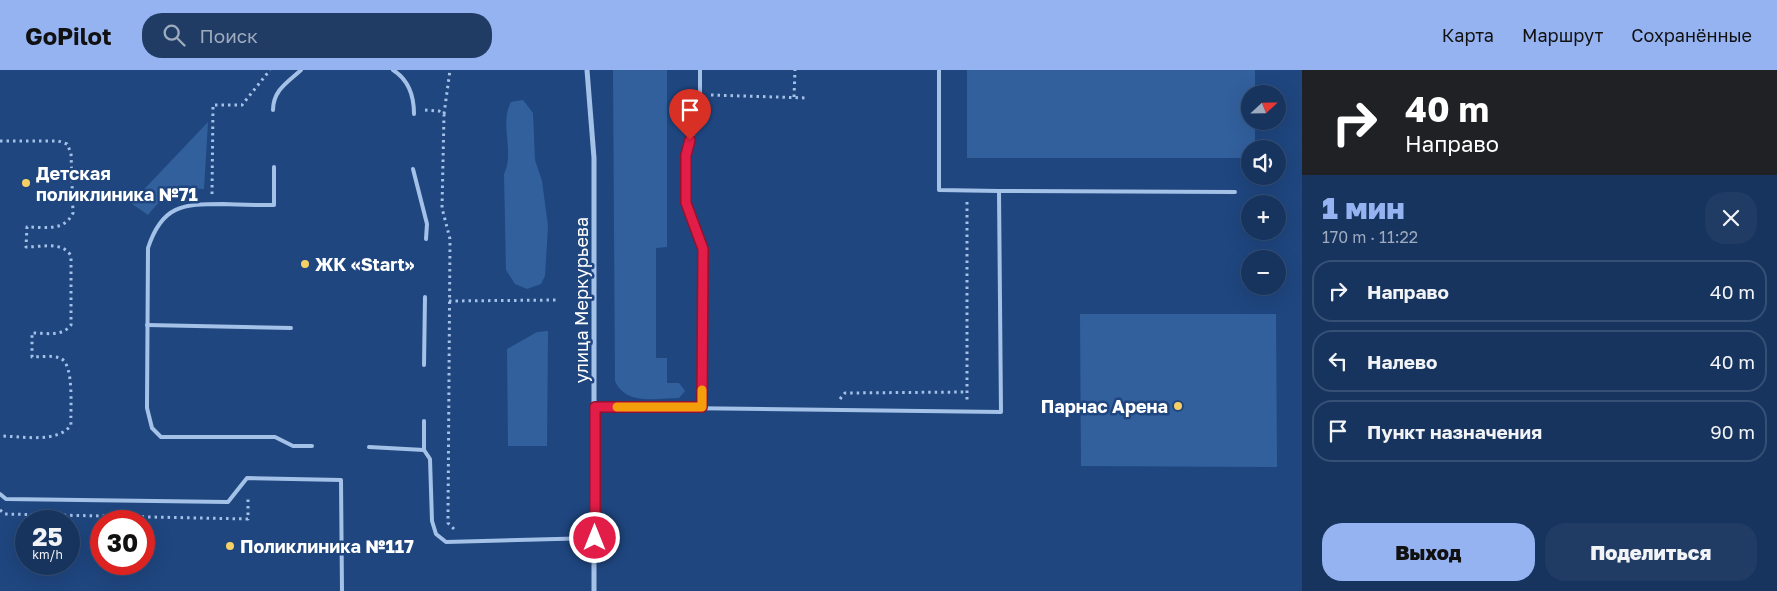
<!DOCTYPE html>
<html lang="ru">
<head>
<meta charset="utf-8">
<style>
	body { margin:0; font-family:"Golos Text",sans-serif; background:#203c65; color:#f1f3f6; height:100vh; display:flex; flex-direction:column; font-size:19px; white-space:nowrap }
	* { box-sizing:border-box; margin:0 }
	p { font-size:16px; color:#9eaabd }
	.icon { flex:none; width:28px; height:28px; fill:none; stroke:currentColor; stroke-width:2; stroke-linecap:round; stroke-linejoin:round }
	.map { position:relative; flex:1; overflow:hidden }
	.panel { display:flex; flex-direction:column; background:#17345f; width:475px }
	.panel>* { flex:none }
	.guide { background:#202124; color:#fff; overflow:hidden }
	.needle { width:32px; rotate:68deg }
	.fabs { position:absolute; left:1241px; top:15px; display:grid; gap:10px }
	.fabs a { display:grid; place-items:center; width:45px; height:45px; border-radius:50%; background:#17345f; box-shadow:0 5px 20px #0002,0 0 0 1px #364f74; font-size:25px }
	.speed { position:absolute; left:15px; top:440px; display:flex; gap:10px; font-size:25px; font-weight:700; text-align:center }
	.speed>* { display:grid; place-content:center; width:65px; height:65px; border-radius:50%; background:#17345f; box-shadow:0 5px 20px #0002,0 0 0 1px #364f74; line-height:1 }
	.speed small { font-size:12px; font-weight:400 }
	.speed .limit { border:8px solid #d22; background:#fff; color:#111 }
	.pin { position:absolute; display:grid; place-items:center; width:42px; height:42px; color:#fff; margin:-51px -21px; border-radius:50% 50% 50% 0; rotate:-45deg; box-shadow:0 0 5px #0007 }
	.pin .icon { rotate:45deg }
	.me { position:absolute; width:55px; margin:-28px; rotate:0deg; stroke-linejoin:round; filter:drop-shadow(0 0 4px #0008) }
	.turn { display:flex; align-items:center; gap:18px; height:105px; padding:0 20px; font-size:22px }
	.turn .icon { width:65px; height:65px; stroke-width:2.5 }
	.turn b { display:block; font-size:35px; line-height:42px }
	.round { display:grid; place-items:center; flex:none; width:52px; height:52px; border-radius:20px; background:#203c65 }
	.summary { display:flex; align-items:center; justify-content:space-between; height:85px; padding:0 20px }
	h1 { font-size:30px; font-weight:800; line-height:38px; color:#95b2f1 }
	.action { display:flex; gap:10px; margin-top:auto; padding:10px 20px }
	.action a { flex:1; height:58px; border-radius:20px; background:#95b2f1; color:#111; font-size:20px; font-weight:800; line-height:58px; text-align:center }
	.action a+a { background:#203c65; color:#f1f3f6 }
	ul { padding:0; list-style:none }
	li { display:flex; align-items:center; gap:15px; height:62px; margin:0 10px 8px; padding:0 10px; border:2px solid #364f74; border-radius:20px }
	li div { flex:1 }
	li b { display:block; font-size:19px }
	li em { font-style:normal }
	header { display:flex; align-items:center; gap:30px; box-sizing:border-box; height:70px; padding:0 25px; background:#95b2f1; color:#111 }
	header strong { font-size:24px }
	nav { display:flex; gap:28px; margin-inline-start:auto; font-size:18px }
	.search { width:350px; height:45px; background:#203c65; display:flex; align-items:center; gap:12px; box-sizing:border-box; padding:0 18px; border-radius:20px; color:#9eaabd; font-size:19px }
	main { display:flex; flex:1; min-height:0 }
	.map>svg:first-child { display:block }
	.green { fill:#32609d }
	.lines { fill:none; stroke-linecap:round; stroke-linejoin:round }
	.path { stroke:#a4c1e8; stroke-width:3; stroke-dasharray:2.5 4; stroke-linecap:butt }
	.service { stroke:#a4c1e8; stroke-width:4 }
	.minor { stroke:#a4c1e8; stroke-width:5 }
	.route-casing { stroke:#92132f; stroke-width:12 }
	.route { stroke:#e11d48; stroke-width:9 }
	.slow { stroke:#f59e0b; stroke-width:9 }
	.poi-dot { fill:#f6d064; stroke:#1f467f; stroke-width:2 }
	.labels { text-anchor:middle; dominant-baseline:central; stroke-width:5; stroke-linejoin:round; paint-order:stroke }
	.poi-label { font-size:18px; font-weight:bold; fill:#fff; stroke:#1f467f; text-anchor:start }
	.street-label { font-size:18px; fill:#fff; stroke:#1f467f }
</style>
</head>
<body>
<header>
<strong>GoPilot</strong>
<div class="search"><svg class="icon" aria-label="search" viewBox="0 0 24 24"><circle cx="10" cy="10" r="6"/><path d="M15 15l6 6"/></svg>Поиск</div>
<nav><a>Карта</a><a>Маршрут</a><a>Сохранённые</a></nav>
</header>
<main>
<div class="map">
<svg width="1302" height="521" viewBox="0 0 1302 521">
	<rect width="100%" height="100%" fill="#1f467f"/>
	<!-- green -->
	<g class="green">
		<path d="M 613,0 L 667,0 L 667,177 L 656,178 L 656,288 L 667,288 L 667,313 L 679,313 L 685,321 L 679,328 C 657,328 626,336 615,311 Z"/>
		<path d="M 967,0 L 1255,0 L 1255,24 L 1250,24 L 1250,51 L 1255,51 L 1255,79 L 1250,79 L 1250,88 L 967,88 Z"/>
		<path d="M 523,30 L 533,43 L 535,90 L 542,111 L 548,156 L 545,206 L 541,214 L 527,219 L 515,214 L 506,200 L 504,104 C 515,82 499,54 511,32 Z"/>
		<path d="M 208,52 L 204,119 C 179,117 163,125 148,145 L 131,133 Z"/>
		<path d="M 1080,244 L 1276,244 L 1277,397 L 1081,396 Z"/>
		<path d="M 548,261 L 547,376 L 508,376 L 507,279 L 537,262 Z"/>
	</g>
	<g class="lines">
		<!-- path -->
		<g class="path">
			<path d="M 711,25 L 808,28"/>
			<path d="M 794,27 L 795,0"/>
			<path d="M 425,40 L 439,41 L 444,45 L 442,138 L 450,169 L 448,447 L 448,453 L 454,459"/>
			<path d="M 444,44 L 450,0"/>
			<path d="M 0,71 L 58,71 L 67,74 L 71,83 L 73,143 C 64,162 44,157 27,157 L 26,177 C 41,177 63,171 71,186 L 71,255 C 62,267 46,263 32,263 L 32,287 C 40,287 52,285 60,288 C 75,294 70,340 71,355 C 57,374 21,366 0,366"/>
			<path d="M 212,124 L 213,35 L 242,35 L 270,0"/>
			<path d="M 967,132 L 967,331"/>
			<path d="M 449,231 L 558,230"/>
			<path d="M 840,329 L 845,323 L 967,322"/>
			<path d="M 0,440 L 5,444 L 248,449 L 248,427"/>
		</g>
		<!-- service -->
		<g class="service">
			<path d="M 393,0 C 409,10 414,26 414,44"/>
			<path d="M 700,0 L 700,42 L 686,85 L 686,133 L 703,179 L 702,337"/>
			<path d="M 273,40 C 273,20 288,12 301,0"/>
			<path d="M 274,97 L 274,135 C 257,135 240,135 223,134 C 183,134 162,135 148,178 L 147,338 L 152,358 L 161,367 L 275,367 L 293,376 L 312,376"/>
			<path d="M 413,99 L 427,154 L 426,169"/>
			<path d="M 999,121 L 1235,122"/>
			<path d="M 147,255 L 291,258"/>
			<path d="M 424,295 L 425,227"/>
			<path d="M 595,337 L 1001,342 L 999,121 L 939,120 L 939,0"/>
			<path d="M 424,351 L 424,380 L 430,389 L 432,451 L 436,464 L 446,472 L 595,468"/>
			<path d="M 369,377 L 424,380"/>
			<path d="M 0,424 L 6,429 L 228,432 L 247,408 L 341,410 L 342,521"/>
		</g>
		<!-- minor -->
		<path class="minor" d="M 587,0 L 594,88 L 594,521"/>
	</g>
	<g class="lines">
		<!-- route casing -->
		<g class="route-casing">
			<path id="route" d="M 595,468 L 595,337 L 702,337 L 703,179 L 686,133 L 686,85 L 690,70"/>
		</g>
		<!-- route -->
		<use href="#route" class="route"/>
		<!-- slow -->
		<path class="slow" d="M 617,337 L 702,337 L 702,320"/>
	</g>
	<!-- markers -->
	<g class="poi-dot">
		<circle cx="26" cy="113" r="5"/>
		<circle cx="305" cy="194" r="5"/>
		<circle cx="1178" cy="336" r="5"/>
		<circle cx="230" cy="476" r="5"/>
	</g>
	<g class="labels">
		<!-- poi labels -->
		<g class="poi-label">
			<text x="36" y="103">Детская<tspan x="36" dy="21">поликлиника №71</tspan></text>
			<text x="315" y="194">ЖК «Start»</text>
			<text x="1168" y="336" text-anchor="end">Парнас Арена</text>
			<text x="240" y="476">Поликлиника №117</text>
		</g>
		<!-- street labels -->
		<g class="street-label">
			<text transform="translate(581 230) rotate(-90)">улица Меркурьева</text>
		</g>
	</g>
</svg>
<div class="fabs">
<a><svg class="needle" viewBox="-14 -14 28 28"><path d="M0-13l5 13h-10z" fill="#e53935"/><path d="M0 13l5-13h-10z" fill="#9eaabd"/></svg></a>
<a><svg class="icon" aria-label="sound" viewBox="0 0 24 24"><path d="M4 9h4l5-4v14l-5-4H4zM17 9q2 3 0 6"/></svg></a>
<a>+</a>
<a>−</a>
</div>
<div class="speed"><div>25<small>km/h</small></div><div class="limit">30</div></div>
<div class="pin" style="left:690px;top:70px;background:#d93025"><svg class="icon" aria-label="arrive" viewBox="0 0 24 24"><path d="M6 21V4h12l-3 4 3 4H6"/></svg></div>
<svg class="me" style="left:595px;top:468px" viewBox="-20 -20 40 40"><circle r="17" fill="#e11d48" stroke="#fff" stroke-width="3"/><path d="M0-11L8 9 0 5-8 9z" fill="#fff"/></svg>
</div>
<section class="panel">
<div class="guide">
<div class="turn"><svg class="icon" aria-label="right" viewBox="0 0 24 24"><path d="M7 20v-9h11M14 6l5 5-5 5"/></svg><div><b>40 m</b>Направо</div></div>
</div>
<div class="summary"><div><h1>1 мин</h1><p>170 m · 11:22</p></div><a class="round"><svg class="icon" aria-label="close" viewBox="0 0 24 24"><path d="M6 6l12 12M18 6L6 18"/></svg></a></div>
<ul>
<li><svg class="icon" aria-label="right" viewBox="0 0 24 24"><path d="M7 20v-9h11M14 6l5 5-5 5"/></svg><div><b>Направо</b></div><em>40 m</em></li>
<li><svg class="icon" aria-label="left" viewBox="0 0 24 24"><path d="M17 20v-9H6M10 6l-5 5 5 5"/></svg><div><b>Налево</b></div><em>40 m</em></li>
<li><svg class="icon" aria-label="arrive" viewBox="0 0 24 24"><path d="M6 21V4h12l-3 4 3 4H6"/></svg><div><b>Пункт назначения</b></div><em>90 m</em></li>
</ul>
<div class="action"><a>Выход</a><a>Поделиться</a></div>
</section>
</main>
</body>
</html>
